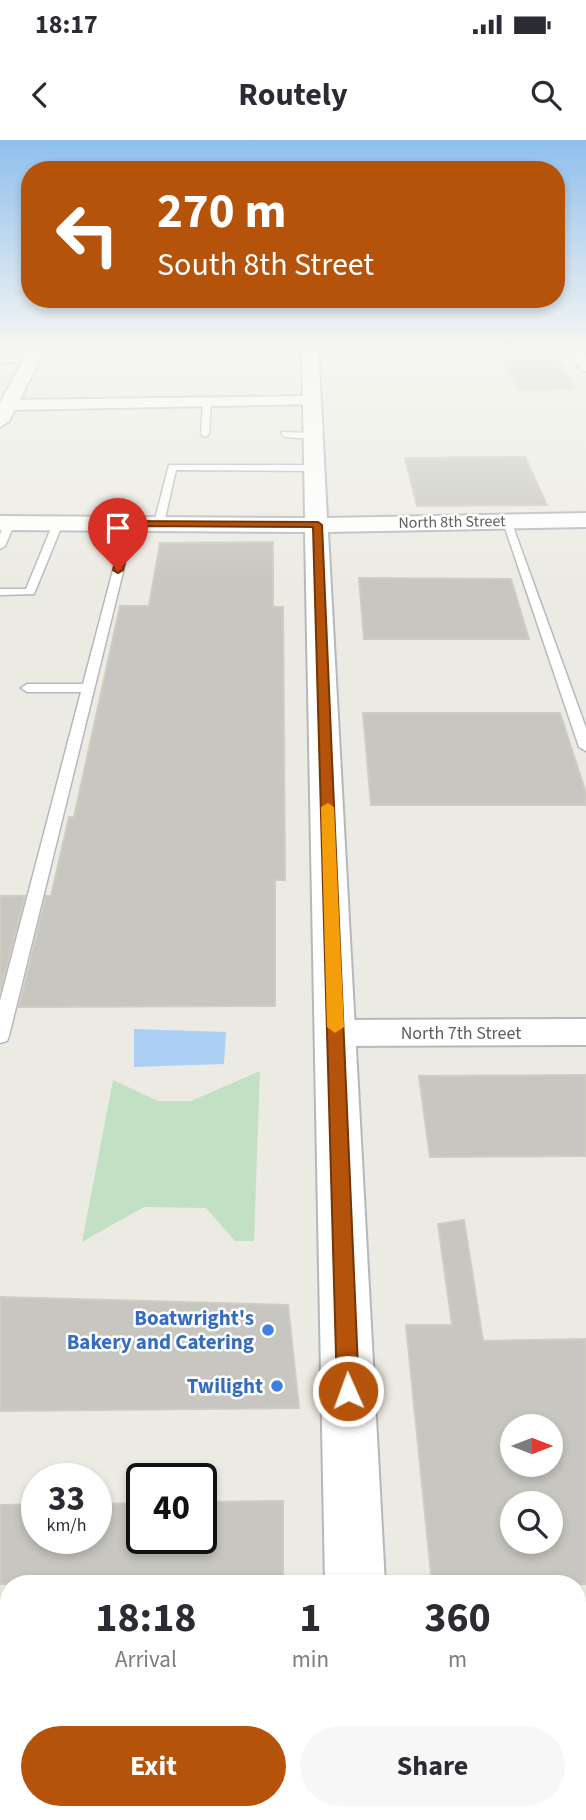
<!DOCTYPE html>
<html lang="en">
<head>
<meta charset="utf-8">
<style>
	body { margin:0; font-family:"Source Sans 3",sans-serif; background:#f7f7f7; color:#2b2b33; height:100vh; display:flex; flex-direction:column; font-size:26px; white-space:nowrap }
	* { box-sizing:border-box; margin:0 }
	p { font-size:23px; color:#7c7c81 }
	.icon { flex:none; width:38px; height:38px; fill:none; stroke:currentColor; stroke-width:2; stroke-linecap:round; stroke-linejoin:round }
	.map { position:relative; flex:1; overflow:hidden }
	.sheet { position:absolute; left:0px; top:1435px; width:586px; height:245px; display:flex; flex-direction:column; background:#fff; border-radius:28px 28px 0 0; box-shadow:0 4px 10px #0003 }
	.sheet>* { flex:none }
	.hud { position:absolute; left:21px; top:21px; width:544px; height:147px; border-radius:28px; box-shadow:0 4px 10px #0003; background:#b45309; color:#fff; overflow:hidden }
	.needle { width:46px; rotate:90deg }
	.buttons { position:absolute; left:500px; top:1274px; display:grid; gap:14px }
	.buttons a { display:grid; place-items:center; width:63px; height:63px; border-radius:50%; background:#fff; box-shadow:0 4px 10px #0003; font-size:35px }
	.speed { position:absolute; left:21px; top:1323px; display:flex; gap:14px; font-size:35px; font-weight:700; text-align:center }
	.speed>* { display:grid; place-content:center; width:91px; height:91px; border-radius:50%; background:#fff; box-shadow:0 4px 10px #0003; line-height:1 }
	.speed small { font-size:18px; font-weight:400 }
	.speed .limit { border:4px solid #111; border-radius:10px; background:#fff; color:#111 }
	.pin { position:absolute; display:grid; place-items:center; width:60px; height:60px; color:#fff; margin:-72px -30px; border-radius:50% 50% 50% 0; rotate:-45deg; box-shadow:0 0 7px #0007 }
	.pin .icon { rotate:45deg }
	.me { position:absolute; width:77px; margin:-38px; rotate:358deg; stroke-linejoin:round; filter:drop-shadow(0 0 5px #0008) }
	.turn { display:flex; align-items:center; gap:24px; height:147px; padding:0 21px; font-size:32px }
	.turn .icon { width:91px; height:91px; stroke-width:2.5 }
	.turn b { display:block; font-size:49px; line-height:60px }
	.eta { display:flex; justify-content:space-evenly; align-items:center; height:119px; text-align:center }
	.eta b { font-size:42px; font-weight:700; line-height:49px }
	.cta { display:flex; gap:14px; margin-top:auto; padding:14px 21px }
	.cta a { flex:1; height:80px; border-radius:42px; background:#b45309; color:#fff; font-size:28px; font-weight:700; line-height:80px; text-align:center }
	.cta a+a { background:#f7f7f7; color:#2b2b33 }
	.status { display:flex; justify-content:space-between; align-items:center; height:49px; padding:0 35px; background:#fff; direction:ltr }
	.status svg { height:19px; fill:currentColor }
	header { display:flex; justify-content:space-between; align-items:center; height:91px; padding:0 21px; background:#fff; font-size:32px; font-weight:700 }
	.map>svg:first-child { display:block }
	.green { fill:#c2e1c4 }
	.water { fill:#abd0f4 }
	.building { fill:#c7c6c0; stroke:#d0ccc2; stroke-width:2; fill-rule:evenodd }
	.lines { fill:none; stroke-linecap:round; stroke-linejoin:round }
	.lane-casing { stroke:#b5b8bc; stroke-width:3 }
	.street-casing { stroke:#b5b8bc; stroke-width:4 }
	.secondary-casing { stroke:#b5b7bc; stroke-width:4 }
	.lane { fill:#fff; fill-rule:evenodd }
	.street { fill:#fff; fill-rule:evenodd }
	.secondary { fill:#fff; fill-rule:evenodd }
	.route { fill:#b45309; stroke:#753606; stroke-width:2 }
	.slow { fill:#f59e0b }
	.shop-dot { fill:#3f7fe0; stroke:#fff; stroke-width:2.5 }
	.labels { text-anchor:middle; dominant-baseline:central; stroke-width:5; stroke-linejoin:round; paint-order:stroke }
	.far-street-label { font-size:16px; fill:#5b5e62; stroke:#fff }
	.street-label { font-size:18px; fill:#5b5e62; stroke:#fff }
	.near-shop-label { font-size:21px; font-weight:bold; fill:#366cbe; stroke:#fff; text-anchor:end }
</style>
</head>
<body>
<div class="status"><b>18:17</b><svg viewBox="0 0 49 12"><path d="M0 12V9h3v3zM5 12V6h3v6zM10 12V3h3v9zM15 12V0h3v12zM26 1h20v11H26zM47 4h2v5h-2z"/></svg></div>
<header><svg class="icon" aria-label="back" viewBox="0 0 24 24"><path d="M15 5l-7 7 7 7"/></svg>Routely<svg class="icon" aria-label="search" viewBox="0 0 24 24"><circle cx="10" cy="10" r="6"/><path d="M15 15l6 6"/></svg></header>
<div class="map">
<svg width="586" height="1680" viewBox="0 0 586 1680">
	<rect width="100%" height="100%" fill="#ecebe3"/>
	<!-- green -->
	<path class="green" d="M 260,931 L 254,1101 L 235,1101 L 206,1068 L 144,1067 L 82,1102 L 113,940 L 158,961 L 191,961 Z"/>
	<!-- water -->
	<path class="water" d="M 134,889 L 226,892 L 224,924 L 134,927 Z"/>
	<!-- building -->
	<g class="building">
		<path d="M 494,207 L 550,207 L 575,248 L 519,250 Z"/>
		<path d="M 525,317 L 547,365 L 417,366 L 405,318 Z"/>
		<path d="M 273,402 L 273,467 L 283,467 L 285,740 L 275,740 L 275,866 L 19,867 L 46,756 L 51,756 L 69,677 L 74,677 L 120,466 L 149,466 L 160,403 Z"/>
		<path d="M 359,438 L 511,439 L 529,499 L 364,499 Z"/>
		<path d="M 363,573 L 560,573 L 586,653 L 586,665 L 371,665 Z"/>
		<path d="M 0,756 L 25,756 L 0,851 Z"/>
		<path d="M 586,935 L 586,1016 L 430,1017 L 419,936 Z"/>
		<path d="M 464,1080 L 483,1201 L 586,1199 L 586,1444 L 432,1444 L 406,1185 L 452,1185 L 438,1084 ZM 513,1286 L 551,1286 L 551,1325 L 513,1325 ZM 513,1363 L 551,1363 L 551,1402 L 513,1402 Z"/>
		<path d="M 0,1157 L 288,1165 L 299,1268 L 0,1271 Z"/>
		<path d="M 283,1361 L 283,1444 L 0,1444 L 0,1365 L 37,1364 L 37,1398 L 96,1398 L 96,1364 L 142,1363 L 142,1398 L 201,1398 L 201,1362 Z"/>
	</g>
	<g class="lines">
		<!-- lane casing -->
		<g class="lane-casing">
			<g id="lane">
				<path d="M 0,219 L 30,219 L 34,221 L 0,223 Z"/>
				<path d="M 207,262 L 211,264 L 209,294 L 205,297 L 201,294 L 203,264 Z"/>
				<path d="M 281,292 L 314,293 L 318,296 L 314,299 L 284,297 Z"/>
				<path d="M 169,325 L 315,325 L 320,328 L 315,331 L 176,330 L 164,383 L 159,386 L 154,383 Z"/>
				<path d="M 502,379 L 511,381 L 586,588 L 586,611 L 579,607 Z"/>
				<path d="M 6,381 L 15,383 L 5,406 L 0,409 L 0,394 Z"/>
				<path d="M 54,381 L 63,383 L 34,454 L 0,455 L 0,449 L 26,449 Z"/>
				<path d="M 126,381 L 135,383 L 9,896 L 7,901 L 0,903 L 0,861 L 81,552 L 27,552 L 21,548 L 27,544 L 83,544 Z"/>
			</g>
		</g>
		<!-- street casing -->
		<g class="street-casing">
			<g id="street">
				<path d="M 566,207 L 580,207 L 586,216 L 586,231 L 581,230 Z"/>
				<path d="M 312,256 L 317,258 L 320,261 L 317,264 L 9,270 L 1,265 L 9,260 Z"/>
				<path d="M 586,879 L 586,905 L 336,906 L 324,902 L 319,893 L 324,884 L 336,880 Z"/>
			</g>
		</g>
		<!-- secondary casing -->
		<g class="secondary-casing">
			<g id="secondary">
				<path d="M 30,207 L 46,207 L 9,281 L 0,287 L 0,263 Z"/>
				<path d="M 302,207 L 318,207 L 327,378 L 586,373 L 586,387 L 328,392 L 385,1444 L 325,1444 L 305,392 L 0,390 L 0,376 L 305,378 Z"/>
				<rect x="330" y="1671" width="68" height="9"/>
			</g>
		</g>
		<!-- lane -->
		<use href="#lane" class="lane"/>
		<!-- street -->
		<use href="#street" class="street"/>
		<!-- secondary -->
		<use href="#secondary" class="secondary"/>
	</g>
	<!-- sky -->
	<linearGradient id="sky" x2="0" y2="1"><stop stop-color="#8fbfed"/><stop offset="0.47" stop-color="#f6f6f2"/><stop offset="1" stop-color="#f6f6f2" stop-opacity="0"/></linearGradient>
	<rect width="586" height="442" fill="url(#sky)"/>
	<!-- route -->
	<path class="route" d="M 127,381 L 318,382 L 322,385 L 359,1251 L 356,1259 L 348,1262 L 341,1259 L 337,1251 L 313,387 L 134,386 L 123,430 L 118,433 L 113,430 Z"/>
	<!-- slow -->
	<path class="slow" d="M 328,663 L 334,667 L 344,887 L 335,893 L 327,887 L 321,667 Z"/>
	<!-- markers -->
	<g class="shop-dot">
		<circle cx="268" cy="1190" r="7"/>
		<circle cx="277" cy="1246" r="7"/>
	</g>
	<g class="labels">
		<!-- far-street labels -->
		<g class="far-street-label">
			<text transform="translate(452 382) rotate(-1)">North 8th Street</text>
		</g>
		<!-- street labels -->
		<g class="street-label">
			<text x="461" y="893">North 7th Street</text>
		</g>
		<!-- near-shop labels -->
		<g class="near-shop-label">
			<text x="254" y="1178">Boatwright's<tspan x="254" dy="24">Bakery and Catering</tspan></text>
			<text x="263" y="1246">Twilight</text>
		</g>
	</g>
</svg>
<div class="buttons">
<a><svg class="needle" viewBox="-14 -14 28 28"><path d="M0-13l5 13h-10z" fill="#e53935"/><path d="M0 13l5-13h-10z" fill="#7c7c81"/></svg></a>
<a><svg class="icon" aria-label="search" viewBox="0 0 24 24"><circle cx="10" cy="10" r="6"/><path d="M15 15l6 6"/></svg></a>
</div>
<div class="speed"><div>33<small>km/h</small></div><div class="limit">40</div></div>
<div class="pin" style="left:118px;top:430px;background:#d93025"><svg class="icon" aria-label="arrive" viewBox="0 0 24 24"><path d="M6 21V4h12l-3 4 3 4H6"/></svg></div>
<svg class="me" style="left:348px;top:1251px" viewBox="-20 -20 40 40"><circle r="17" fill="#b45309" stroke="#fff" stroke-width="3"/><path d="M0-11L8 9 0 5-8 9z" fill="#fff"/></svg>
<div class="hud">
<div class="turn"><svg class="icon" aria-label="left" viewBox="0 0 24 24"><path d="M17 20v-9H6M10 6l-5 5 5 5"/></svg><div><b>270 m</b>South 8th Street</div></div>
</div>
<section class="sheet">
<div class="eta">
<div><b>18:18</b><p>Arrival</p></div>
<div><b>1</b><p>min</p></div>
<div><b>360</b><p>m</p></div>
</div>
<div class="cta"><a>Exit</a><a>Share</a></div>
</section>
</div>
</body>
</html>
